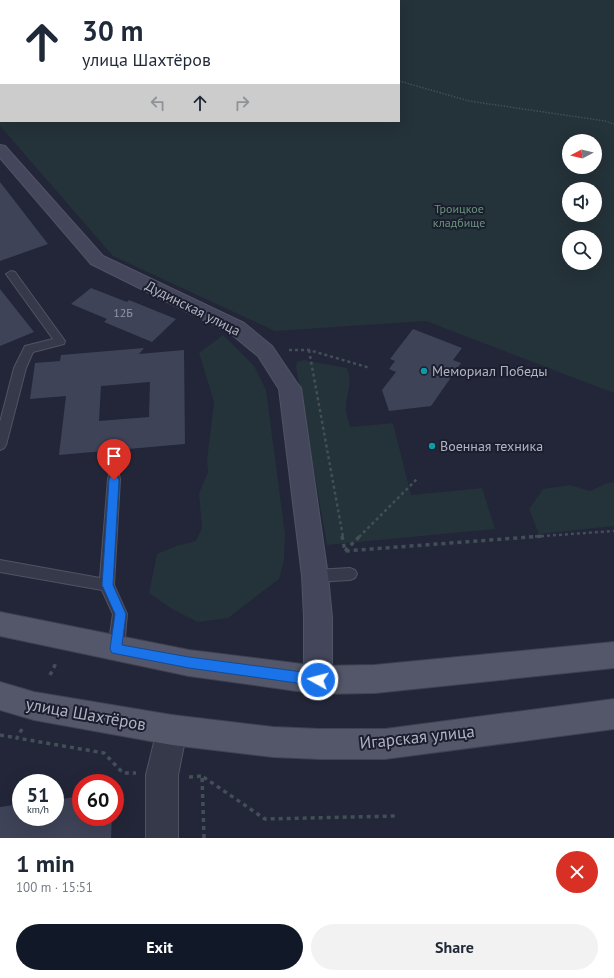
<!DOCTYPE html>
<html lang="en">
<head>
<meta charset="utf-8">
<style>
	body { margin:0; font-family:"PT Sans",sans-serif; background:#f2f2f3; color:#1f2937; height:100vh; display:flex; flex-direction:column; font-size:15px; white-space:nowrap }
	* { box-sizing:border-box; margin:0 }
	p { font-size:13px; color:#747a83 }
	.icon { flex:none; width:22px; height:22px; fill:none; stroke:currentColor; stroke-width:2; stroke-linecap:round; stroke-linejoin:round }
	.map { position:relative; height:838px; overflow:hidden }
	.side { display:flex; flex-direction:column; background:#fff; flex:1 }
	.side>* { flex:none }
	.banner { position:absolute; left:0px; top:0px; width:400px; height:122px; box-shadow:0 4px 16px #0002; background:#fff; color:#1f2937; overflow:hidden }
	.needle { width:26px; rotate:263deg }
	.fabs { position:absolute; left:562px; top:134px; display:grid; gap:8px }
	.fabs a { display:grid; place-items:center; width:40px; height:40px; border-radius:50%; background:#fff; box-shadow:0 4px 16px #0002; font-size:20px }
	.speed { position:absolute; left:12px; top:774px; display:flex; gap:8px; font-size:20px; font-weight:700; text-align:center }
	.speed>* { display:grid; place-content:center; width:52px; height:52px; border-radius:50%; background:#fff; box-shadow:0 4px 16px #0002; line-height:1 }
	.speed small { font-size:10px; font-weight:400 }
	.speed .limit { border:6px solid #d22; background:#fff; color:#111 }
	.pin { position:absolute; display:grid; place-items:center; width:34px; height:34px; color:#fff; margin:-41px -17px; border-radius:50% 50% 50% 0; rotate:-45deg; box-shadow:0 0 4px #0007 }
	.pin .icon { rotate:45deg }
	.me { position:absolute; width:44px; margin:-22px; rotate:277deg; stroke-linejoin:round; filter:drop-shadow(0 0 3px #0008) }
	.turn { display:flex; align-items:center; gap:14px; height:84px; padding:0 16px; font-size:18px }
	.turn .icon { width:52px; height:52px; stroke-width:2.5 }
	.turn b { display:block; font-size:28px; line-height:34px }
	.lanes { display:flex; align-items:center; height:38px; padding:0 16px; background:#0003; justify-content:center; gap:20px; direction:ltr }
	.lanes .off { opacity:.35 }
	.round { display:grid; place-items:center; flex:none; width:42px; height:42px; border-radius:21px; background:#f2f2f3 }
	.headline { display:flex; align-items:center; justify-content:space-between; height:68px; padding:0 16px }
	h1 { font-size:24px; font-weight:700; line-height:30px }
	.primary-button { display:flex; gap:8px; margin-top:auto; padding:8px 16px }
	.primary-button a { flex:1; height:46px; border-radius:24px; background:#111827; color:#fff; font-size:16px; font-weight:700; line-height:46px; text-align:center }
	.primary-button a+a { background:#f2f2f3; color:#1f2937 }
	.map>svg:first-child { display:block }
	.green { fill:#243239; fill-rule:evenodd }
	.building { fill:#3e4358; fill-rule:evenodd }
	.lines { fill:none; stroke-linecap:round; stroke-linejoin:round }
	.lane-casing { stroke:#515363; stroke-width:2 }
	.street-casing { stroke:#515363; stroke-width:2 }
	.secondary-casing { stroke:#515363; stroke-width:2 }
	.primary-casing { stroke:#3f4252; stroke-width:2 }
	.path-far2 { stroke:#424f56; stroke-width:1.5; stroke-dasharray:1.5 1.5; stroke-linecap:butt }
	.path-far1 { stroke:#424f56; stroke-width:2.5; stroke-dasharray:3 3; stroke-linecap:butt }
	.path { stroke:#424f56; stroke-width:3.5; stroke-dasharray:4 4; stroke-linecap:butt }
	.lane { fill:#363949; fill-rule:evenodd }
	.street { fill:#363949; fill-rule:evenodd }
	.secondary { fill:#44475b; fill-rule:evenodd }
	.primary { fill:#545769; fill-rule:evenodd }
	.route { fill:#1a73e8; stroke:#114b97 }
	.culture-dot { fill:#0f9aa8; stroke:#1b1e2d; stroke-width:1.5 }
	.labels { text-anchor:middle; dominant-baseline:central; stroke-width:4; stroke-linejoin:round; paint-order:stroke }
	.far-park-label { font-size:12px; fill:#69947d; stroke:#1b1e2d }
	.number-label { font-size:12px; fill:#9497aa }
	.street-label { font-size:14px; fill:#b1b3c5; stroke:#1b1e2d }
	.poi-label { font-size:14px; fill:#b1b3c5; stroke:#1b1e2d; text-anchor:start }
	.near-street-label { font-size:17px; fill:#b1b3c5; stroke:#1b1e2d }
</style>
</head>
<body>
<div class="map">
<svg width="614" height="838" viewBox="0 0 614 838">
	<rect width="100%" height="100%" fill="#222638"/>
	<!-- green -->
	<g class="green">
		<path d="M 0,0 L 614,0 L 614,393 L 426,321 L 275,331 L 113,256 L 0,126 ZM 1,1 L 399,1 L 399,121 L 1,121 ZM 569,141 L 595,141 L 595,167 L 569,167 ZM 569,189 L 595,189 L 595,215 L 569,215 ZM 569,237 L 595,237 L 595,263 L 569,263 Z"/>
		<path d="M 223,335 L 254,366 L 266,390 L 285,534 L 284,560 L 279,579 L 228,618 L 198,622 L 172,609 L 149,593 L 157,554 L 176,546 L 196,541 L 202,528 L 199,493 L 208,472 L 207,460 L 214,402 L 199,353 Z"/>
		<path d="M 304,360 L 347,368 C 354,387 345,393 346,409 C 346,415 349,421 350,427 L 393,423 L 411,495 L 482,488 L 495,529 L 327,545 L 296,367 L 297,362 Z"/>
		<path d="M 614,482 L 614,526 L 539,534 L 529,509 L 543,489 L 570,485 L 590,491 L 607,483 Z"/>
	</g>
	<!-- building -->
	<g class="building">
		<path d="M 0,182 L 48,244 L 0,261 Z"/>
		<path d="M 91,288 L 127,302 L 129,300 L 176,319 L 152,342 L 104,322 L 107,319 L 71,304 Z"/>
		<path d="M 0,289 L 34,332 L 0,346 Z"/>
		<path d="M 413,329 L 462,348 L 453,360 L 461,363 L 431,406 L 389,411 L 382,390 L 396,372 L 389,369 L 395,361 L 390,359 Z"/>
		<path d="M 144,348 L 139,354 L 184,350 L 185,444 L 59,455 L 66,396 L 30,399 L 35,363 L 60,361 L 61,355 ZM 150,382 L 149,417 L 99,421 L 101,386 Z"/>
		<path d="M 81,796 L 81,817 L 112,817 L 111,838 L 0,838 L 0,807 L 21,804 L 21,817 L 55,817 L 55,800 Z"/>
	</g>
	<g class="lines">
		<!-- lane casing -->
		<g class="lane-casing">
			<g id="lane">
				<path d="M 11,271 L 15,272 L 65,341 L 64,344 L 33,352 L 26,368 L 6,445 L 4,448 L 0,450 L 0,422 L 14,368 L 25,346 L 53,339 L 6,274 Z"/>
				<path d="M 114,474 L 119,475 L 120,479 L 114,585 L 127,614 L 124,649 L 121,654 L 116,656 L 111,654 L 108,649 L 113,614 L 102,590 L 0,572 L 0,560 L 100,578 L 108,479 L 109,475 Z"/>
				<path d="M 350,568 L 355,570 L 357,574 L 355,578 L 350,580 L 315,582 L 310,580 L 308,576 L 310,572 L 315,570 Z"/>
			</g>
		</g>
		<!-- street casing -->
		<g class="street-casing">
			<path id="street" d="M 172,715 L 183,719 L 187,730 L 178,775 L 178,838 L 146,838 L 146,775 L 157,730 L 161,719 Z"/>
		</g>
		<!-- secondary casing -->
		<g class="secondary-casing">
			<path id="secondary" d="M 0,145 L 5,146 L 103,256 L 244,323 L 272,346 L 297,383 L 301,388 L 328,576 L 332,617 L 332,680 L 328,690 L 318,694 L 308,690 L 304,680 L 304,617 L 302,576 L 279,389 L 258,356 L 230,333 L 91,264 L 0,158 Z"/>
		</g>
		<!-- primary casing -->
		<g class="primary-casing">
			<g id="primary">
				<path d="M 0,612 L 189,650 L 318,666 L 375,665 L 614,642 L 614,668 L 375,693 L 318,694 L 189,676 L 0,636 Z"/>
				<path d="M 0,682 L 34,692 L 172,715 L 273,727 L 320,729 L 385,729 L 614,699 L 614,729 L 385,759 L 320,759 L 273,757 L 172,745 L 34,720 L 0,710 Z"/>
			</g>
		</g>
		<!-- path-far2 -->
		<g class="path-far2">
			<path d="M 186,0 L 188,1"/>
			<path d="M 174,1 L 182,0"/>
			<path d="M 399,81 L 469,101 L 605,121 L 614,124"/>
		</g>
		<!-- path-far1 -->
		<g class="path-far1">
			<path d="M 289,350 L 309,350 L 370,368"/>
			<path d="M 309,350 L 343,537"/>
			<path d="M 359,537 L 418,478"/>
			<path d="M 529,537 L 614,531"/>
		</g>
		<!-- path -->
		<g class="path">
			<path d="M 342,536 L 345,551 L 543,536"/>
			<path d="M 345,551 L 360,536"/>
			<path d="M 50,675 L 57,661"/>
			<path d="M 22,729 L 17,738 L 104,753 L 123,773 L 136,773"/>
			<path d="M 0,735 L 17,738"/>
			<path d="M 189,777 L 202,776"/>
			<path d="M 204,838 L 202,776 L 265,819 L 395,816"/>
		</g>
		<!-- lane -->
		<use href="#lane" class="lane"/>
		<!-- street -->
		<use href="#street" class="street"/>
		<!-- secondary -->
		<use href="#secondary" class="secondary"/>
		<!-- primary -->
		<use href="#primary" class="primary"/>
	</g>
	<!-- route -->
	<path class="route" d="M 114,476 L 117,477 L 119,480 L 113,585 L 126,614 L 122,645 L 189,657 L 318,674 L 323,676 L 324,680 L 323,684 L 318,686 L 189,668 L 112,653 L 110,649 L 115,614 L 102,585 L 109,480 L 110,477 Z"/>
	<!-- markers -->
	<g class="culture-dot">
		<circle cx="424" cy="371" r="4"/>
		<circle cx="432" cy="446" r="4"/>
	</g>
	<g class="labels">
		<!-- far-park labels -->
		<g class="far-park-label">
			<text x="459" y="208">Троицкое<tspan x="459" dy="14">кладбище</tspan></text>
		</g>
		<!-- number labels -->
		<g class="number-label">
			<text x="123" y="312">12Б</text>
		</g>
		<!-- street labels -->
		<g class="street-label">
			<text transform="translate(193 308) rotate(27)">Дудинская улица</text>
		</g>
		<!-- poi labels -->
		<g class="poi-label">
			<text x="432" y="371">Мемориал Победы</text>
			<text x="440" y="446">Военная техника</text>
		</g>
		<!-- near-street labels -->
		<g class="near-street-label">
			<text transform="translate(86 714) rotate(10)">улица Шахтёров</text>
			<text transform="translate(417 737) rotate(-6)">Игарская улица</text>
		</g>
	</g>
</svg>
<div class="fabs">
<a><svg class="needle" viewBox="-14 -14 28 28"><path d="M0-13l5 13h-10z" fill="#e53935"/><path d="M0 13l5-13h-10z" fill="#747a83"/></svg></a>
<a><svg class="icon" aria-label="sound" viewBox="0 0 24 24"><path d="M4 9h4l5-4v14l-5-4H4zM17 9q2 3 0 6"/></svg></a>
<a><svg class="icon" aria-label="search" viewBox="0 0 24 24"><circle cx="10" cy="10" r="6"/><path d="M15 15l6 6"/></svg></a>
</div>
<div class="speed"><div>51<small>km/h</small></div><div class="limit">60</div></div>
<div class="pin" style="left:114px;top:480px;background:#d93025"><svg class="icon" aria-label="arrive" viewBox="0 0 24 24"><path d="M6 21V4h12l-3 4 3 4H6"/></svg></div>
<svg class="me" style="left:318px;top:680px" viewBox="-20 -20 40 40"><circle r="17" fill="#1a73e8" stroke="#fff" stroke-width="3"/><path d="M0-11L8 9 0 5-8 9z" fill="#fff"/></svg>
<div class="banner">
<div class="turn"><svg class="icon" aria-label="ahead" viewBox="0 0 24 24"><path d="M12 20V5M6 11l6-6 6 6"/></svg><div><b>30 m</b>улица Шахтёров</div></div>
<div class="lanes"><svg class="icon off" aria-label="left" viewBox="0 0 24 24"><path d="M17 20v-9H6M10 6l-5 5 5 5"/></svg><svg class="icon" aria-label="ahead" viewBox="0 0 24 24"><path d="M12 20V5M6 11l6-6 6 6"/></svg><svg class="icon off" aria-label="right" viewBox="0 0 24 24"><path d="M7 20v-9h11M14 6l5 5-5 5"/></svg></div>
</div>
</div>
<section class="side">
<div class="headline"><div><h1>1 min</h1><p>100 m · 15:51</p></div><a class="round" style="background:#d93025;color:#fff"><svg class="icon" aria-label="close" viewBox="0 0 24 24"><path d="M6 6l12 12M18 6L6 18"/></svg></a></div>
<div class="primary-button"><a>Exit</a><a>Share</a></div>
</section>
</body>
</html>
